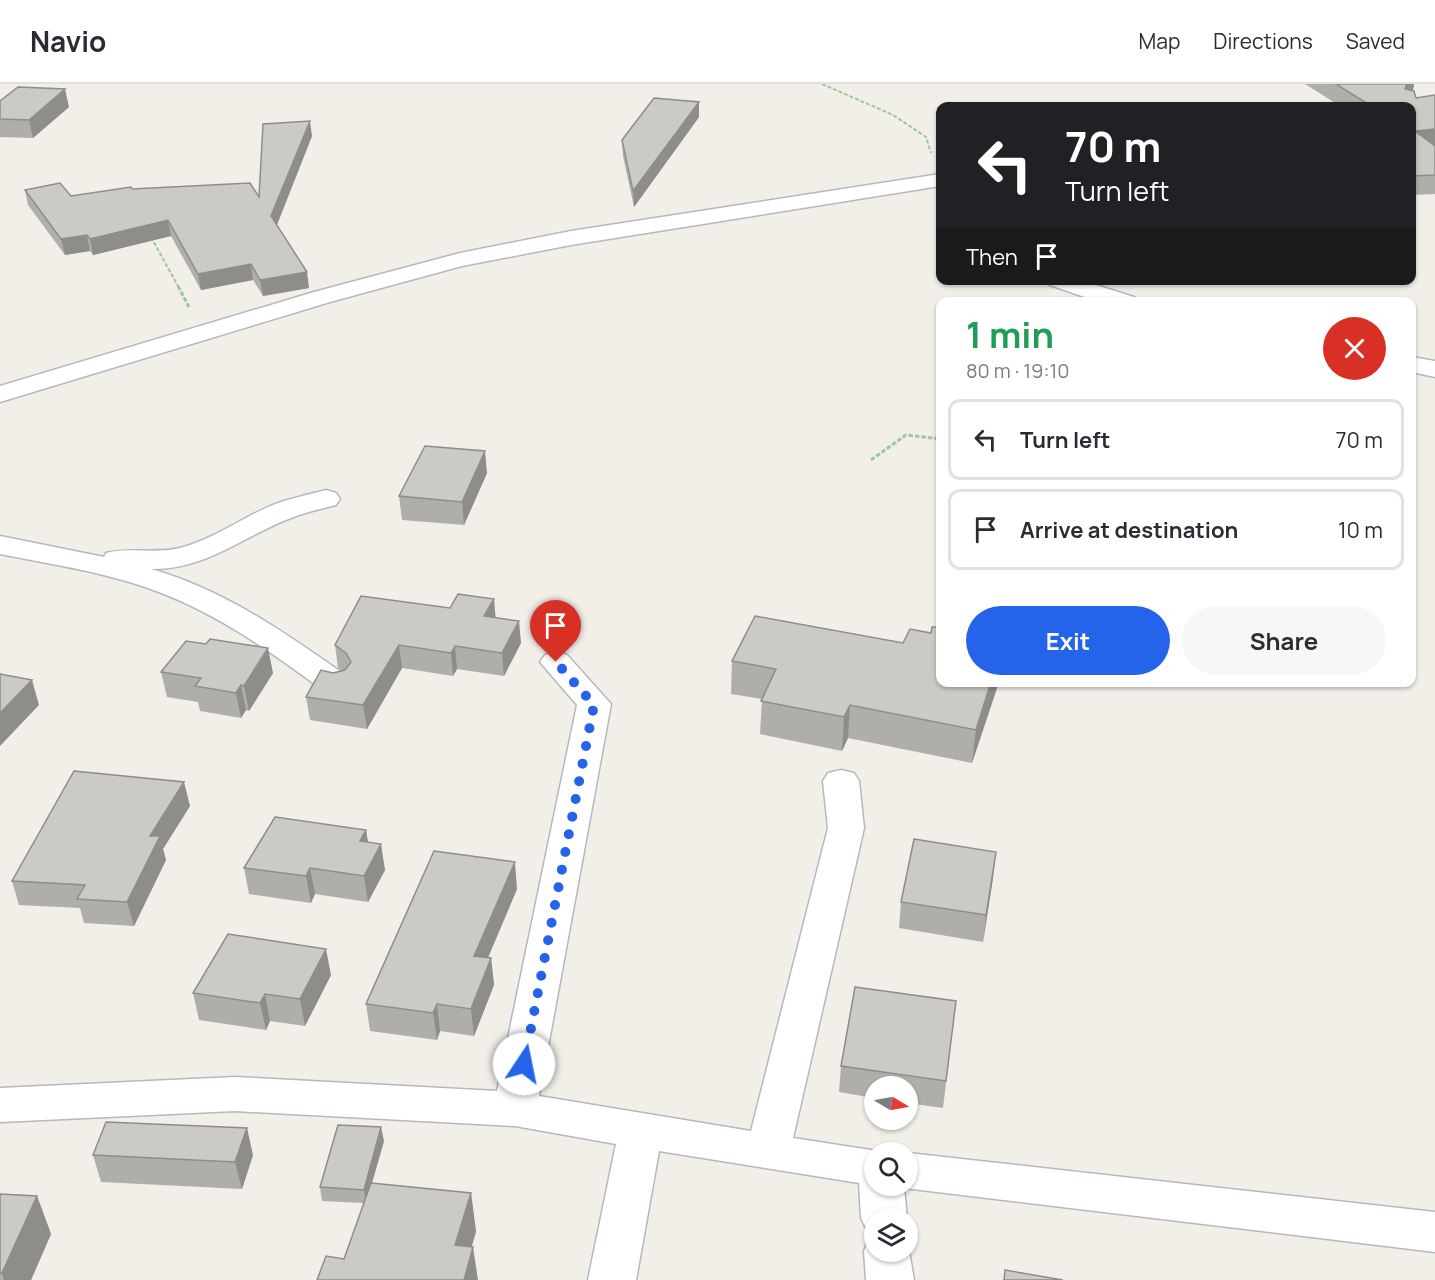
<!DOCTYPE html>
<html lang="en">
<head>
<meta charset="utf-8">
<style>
	body { margin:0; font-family:Manrope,sans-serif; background:#f7f7f7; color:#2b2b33; height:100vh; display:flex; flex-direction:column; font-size:22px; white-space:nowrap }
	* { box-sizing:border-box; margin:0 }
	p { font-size:20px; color:#7c7c81 }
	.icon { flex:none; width:33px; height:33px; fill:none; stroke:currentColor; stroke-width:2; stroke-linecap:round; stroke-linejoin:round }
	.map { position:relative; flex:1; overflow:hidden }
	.panel { position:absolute; left:936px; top:213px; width:480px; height:390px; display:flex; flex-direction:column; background:#fff; border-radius:12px; box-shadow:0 2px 4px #0004 }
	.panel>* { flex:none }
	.banner { position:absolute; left:936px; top:18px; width:480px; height:183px; border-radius:12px; box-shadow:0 2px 4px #0004; background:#202124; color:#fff; overflow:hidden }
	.needle { width:39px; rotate:100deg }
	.buttons { position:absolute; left:864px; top:992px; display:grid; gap:12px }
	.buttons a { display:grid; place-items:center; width:54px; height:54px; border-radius:50%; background:#fff; box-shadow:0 2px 4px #0004; font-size:30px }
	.pin { position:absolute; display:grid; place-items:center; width:51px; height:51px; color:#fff; margin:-62px -26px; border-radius:50% 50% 50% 0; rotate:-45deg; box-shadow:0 0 6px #0007 }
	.pin .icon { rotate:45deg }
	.me { position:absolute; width:66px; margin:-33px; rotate:11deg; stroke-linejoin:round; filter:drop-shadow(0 0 4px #0008) }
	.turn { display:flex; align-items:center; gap:21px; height:126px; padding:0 30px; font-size:27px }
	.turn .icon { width:78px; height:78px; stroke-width:2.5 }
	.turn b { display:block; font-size:42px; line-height:51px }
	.then { display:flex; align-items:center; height:57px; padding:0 30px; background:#0003; gap:12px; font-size:22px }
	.round { display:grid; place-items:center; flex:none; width:63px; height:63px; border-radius:32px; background:#f7f7f7 }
	.headline { display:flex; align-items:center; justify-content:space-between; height:102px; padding:0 30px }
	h1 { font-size:36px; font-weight:700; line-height:45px; color:#1e9e55 }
	.primary-button { display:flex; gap:12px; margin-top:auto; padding:12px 30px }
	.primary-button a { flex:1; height:69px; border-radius:36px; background:#2563eb; color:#fff; font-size:24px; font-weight:700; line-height:69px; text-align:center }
	.primary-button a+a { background:#f7f7f7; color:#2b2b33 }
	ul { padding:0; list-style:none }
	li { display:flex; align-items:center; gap:18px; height:81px; margin:0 12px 9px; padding:0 18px; border:3px solid #e1e1e2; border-radius:12px }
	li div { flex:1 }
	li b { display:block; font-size:22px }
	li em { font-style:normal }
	header { display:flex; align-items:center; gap:36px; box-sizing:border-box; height:84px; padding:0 30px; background:#fff; border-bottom:2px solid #e1e1e2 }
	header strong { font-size:28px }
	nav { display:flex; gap:33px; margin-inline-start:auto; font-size:21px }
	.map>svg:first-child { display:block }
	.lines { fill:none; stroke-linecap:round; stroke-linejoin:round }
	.minor-casing { stroke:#b5b8bc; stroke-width:3 }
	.path-far1 { stroke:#9cc7a9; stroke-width:2; stroke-dasharray:4 2; stroke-linecap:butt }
	.path { stroke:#9cc7a9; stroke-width:3; stroke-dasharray:4.5 2; stroke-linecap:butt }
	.minor { fill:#fff; fill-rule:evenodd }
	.wall { fill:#afaea9 }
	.shaded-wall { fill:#8f8d8a }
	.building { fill:#cccac5; stroke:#8f8d8a; stroke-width:1.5 }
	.route { stroke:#2563eb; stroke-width:10; stroke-dasharray:0 18 }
</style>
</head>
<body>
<header>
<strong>Navio</strong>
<nav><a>Map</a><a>Directions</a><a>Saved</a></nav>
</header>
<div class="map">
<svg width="1435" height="1196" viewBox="0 0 1435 1196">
	<rect width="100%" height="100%" fill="#f1efe8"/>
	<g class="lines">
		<!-- minor casing -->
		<g class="minor-casing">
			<g id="minor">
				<path d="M 940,90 L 940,102 L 571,161 L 462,182 L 330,218 L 0,318 L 0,302 L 314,208 L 460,169 L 571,147 Z"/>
				<path d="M 1047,196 L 1080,196 L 1134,213 L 1138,218 L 1099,218 L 1050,201 Z"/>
				<path d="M 1412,273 L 1435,277 L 1435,293 L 1412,288 Z"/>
				<path d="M 326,406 L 336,409 L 340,415 L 336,421 C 321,425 305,428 291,434 C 243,452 206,486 151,485 C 225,506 285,549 348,593 L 353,600 L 348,607 L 336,610 L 324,607 C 273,570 223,533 164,510 C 112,489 55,481 0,470 L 0,452 L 104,473 L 106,469 C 130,463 156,470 180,464 C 211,456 239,436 268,423 C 286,415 307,411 326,406 Z"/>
				<path d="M 556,568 L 567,571 L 611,620 L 539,1012 L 751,1047 L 828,744 L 823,697 L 828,689 L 841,686 L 854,689 L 859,697 L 864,744 L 793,1054 L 884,1068 L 874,1068 L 874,1101 L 908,1101 L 908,1069 L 1435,1128 L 1435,1168 L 904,1104 L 907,1134 L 874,1134 L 874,1150 L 868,1148 L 861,1134 L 859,1099 L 659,1067 L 636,1196 L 588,1196 L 616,1060 L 515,1042 L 235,1027 L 0,1038 L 0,1004 L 235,993 L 497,1007 L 577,621 L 540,578 L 545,571 Z"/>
				<path d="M 874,1151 L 874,1167 L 908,1167 L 908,1161 L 914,1196 L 866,1196 L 864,1167 L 870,1153 Z"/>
			</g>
		</g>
		<!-- path-far1 -->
		<g class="path-far1">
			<path d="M 822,0 L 893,31 L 926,53 L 931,69"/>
			<path d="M 151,153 L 179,204"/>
		</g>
		<!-- path -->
		<g class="path">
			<path d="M 178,202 L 189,223"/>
			<path d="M 871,376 L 906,351 L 940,355"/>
		</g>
		<!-- minor -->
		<use href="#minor" class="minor"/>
	</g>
	<!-- wall -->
	<g class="wall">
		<path d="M 1305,0 L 1414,0 L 1413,7 L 1416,14 L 1435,11 L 1435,110 L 1412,111 L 1412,22 L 1340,22 Z"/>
		<path d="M 0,17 L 69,23 L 33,54 L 0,53 Z"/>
		<path d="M 699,18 L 699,33 L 634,123 L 623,72 L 622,56 Z"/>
		<path d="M 312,52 L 277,141 L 309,204 L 263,212 L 253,196 L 201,206 L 171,152 L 93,171 L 90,167 L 65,171 L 28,121 L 25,106 L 71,112 L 132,105 L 259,113 Z"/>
		<path d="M 487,389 L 464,441 L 402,436 L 399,412 Z"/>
		<path d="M 496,534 L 521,559 L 504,592 L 457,585 L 453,592 L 402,584 L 367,645 L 310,636 L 306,613 L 333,589 L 343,587 L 338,584 L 335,561 Z"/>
		<path d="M 732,577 L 940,598 L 999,598 L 972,679 L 848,654 L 842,667 L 760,650 L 762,615 L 731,610 Z"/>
		<path d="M 161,588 L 273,589 L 249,627 L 246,626 L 241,634 L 200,627 L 198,618 L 167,613 Z"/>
		<path d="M 190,722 L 163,765 L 166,776 L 134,842 L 84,839 L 80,824 L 19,821 L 12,797 Z"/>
		<path d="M 366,746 L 368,758 L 385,786 L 368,818 L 315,810 L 311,819 L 249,810 L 244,784 Z"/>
		<path d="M 993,794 L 983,858 L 899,844 L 901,818 Z"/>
		<path d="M 517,805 L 488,874 L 491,874 L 494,901 L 474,952 L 440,947 L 437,956 L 370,947 L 366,920 Z"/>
		<path d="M 331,891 L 305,942 L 270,937 L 266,946 L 199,936 L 193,909 Z"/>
		<path d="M 956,917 L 943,1024 L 908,1019 L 908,1002 L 874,1002 L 874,1014 L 839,1008 L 841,982 Z"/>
		<path d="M 384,1057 L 372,1099 L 471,1109 L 476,1148 L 344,1175 L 364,1119 L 322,1117 L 320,1103 Z"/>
		<path d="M 93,1071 L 253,1071 L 242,1105 L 101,1098 Z"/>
		<path d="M 0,1110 L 37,1112 L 51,1150 L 31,1196 L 0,1196 Z"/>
	</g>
	<!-- shaded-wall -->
	<g class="shaded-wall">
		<path d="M 1407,0 L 1414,0 L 1411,16 L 1405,5 Z"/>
		<path d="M 65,5 L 69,23 L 33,54 L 29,36 Z"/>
		<path d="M 699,18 L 699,33 L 634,123 L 633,107 Z"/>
		<path d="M 310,37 L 312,52 L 274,148 L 271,132 Z"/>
		<path d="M 1435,45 L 1435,63 L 1415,47 Z"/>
		<path d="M 168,136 L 171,152 L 93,171 L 90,155 Z"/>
		<path d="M 87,151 L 90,167 L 65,171 L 61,155 Z"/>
		<path d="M 251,180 L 253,196 L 201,206 L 198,190 Z"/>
		<path d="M 307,188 L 309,204 L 263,212 L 260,196 Z"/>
		<path d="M 485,367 L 487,389 L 464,441 L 462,418 Z"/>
		<path d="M 494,515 L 496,538 L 484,532 Z"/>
		<path d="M 519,537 L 521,559 L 504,592 L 502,569 Z"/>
		<path d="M 399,561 L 402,584 L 367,645 L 363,621 Z"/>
		<path d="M 455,562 L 457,585 L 453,592 L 451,569 Z"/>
		<path d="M 268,564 L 273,589 L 249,627 L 244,602 Z"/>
		<path d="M 32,596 L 39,621 L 0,662 L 0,629 Z"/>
		<path d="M 991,598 L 999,598 L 972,679 L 976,646 Z"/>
		<path d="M 241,601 L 246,626 L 241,634 L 236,609 Z"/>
		<path d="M 850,621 L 848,654 L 842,667 L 844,633 Z"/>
		<path d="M 184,698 L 190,722 L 163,765 L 166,776 L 134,842 L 127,818 L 150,752 Z"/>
		<path d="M 366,746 L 370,772 L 360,757 Z"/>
		<path d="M 381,760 L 385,786 L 368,818 L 364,792 Z"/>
		<path d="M 996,768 L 993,794 L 983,858 L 986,831 Z"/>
		<path d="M 515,778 L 517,805 L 477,899 L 474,872 Z"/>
		<path d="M 310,784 L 315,810 L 311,819 L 306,792 Z"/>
		<path d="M 326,865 L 331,891 L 305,942 L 300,915 Z"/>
		<path d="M 491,874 L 494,901 L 474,952 L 471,925 Z"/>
		<path d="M 265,910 L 270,937 L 266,946 L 260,919 Z"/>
		<path d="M 437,920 L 440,947 L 437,956 L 433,929 Z"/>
		<path d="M 381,1043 L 384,1057 L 366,1119 L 364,1106 Z"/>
		<path d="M 247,1044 L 253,1071 L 242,1105 L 235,1078 Z"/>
		<path d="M 471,1109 L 476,1148 L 462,1196 L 455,1161 Z"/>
		<path d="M 37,1112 L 51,1150 L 31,1196 L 4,1196 L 2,1189 Z"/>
		<path d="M 473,1163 L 478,1196 L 464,1196 Z"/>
	</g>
	<!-- building -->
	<g class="building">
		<path d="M 1336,0 L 1408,0 L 1407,0 L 1405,5 L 1414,7 L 1416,14 L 1435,11 L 1435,45 L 1415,47 L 1435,62 L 1435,91 L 1412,92 L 1412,22 L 1371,22 Z"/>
		<path d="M 18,3 L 65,5 L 29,36 L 0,35 L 0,17 Z"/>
		<path d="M 654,14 L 699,18 L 633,107 L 622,56 Z"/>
		<path d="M 310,37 L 271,132 L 307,188 L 260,196 L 251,180 L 198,190 L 168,136 L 90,155 L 87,151 L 61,155 L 25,106 L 60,99 L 71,112 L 131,103 L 132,105 L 250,99 L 259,113 L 263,40 Z"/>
		<path d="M 425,362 L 485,367 L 462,418 L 399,412 Z"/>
		<path d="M 458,510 L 494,515 L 484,532 L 519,537 L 502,569 L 455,562 L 451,569 L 399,561 L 363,621 L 306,613 L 321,586 L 333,589 L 345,586 L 351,578 L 346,569 L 335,561 L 361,512 L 450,524 Z"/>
		<path d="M 755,532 L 903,559 L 910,545 L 931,549 L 932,543 L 940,543 L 940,598 L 991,598 L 976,646 L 850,621 L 844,633 L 761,617 L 776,585 L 732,577 Z"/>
		<path d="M 210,555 L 268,564 L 244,602 L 241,601 L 236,609 L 195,602 L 201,594 L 161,588 L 186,557 L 206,560 Z"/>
		<path d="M 0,590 L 32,596 L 0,629 Z"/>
		<path d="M 74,687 L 184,698 L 150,752 L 160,752 L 127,818 L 77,815 L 85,801 L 12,797 Z"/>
		<path d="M 275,733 L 366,746 L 360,757 L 381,760 L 364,792 L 310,784 L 306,792 L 244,784 Z"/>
		<path d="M 914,755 L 996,768 L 986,831 L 901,818 Z"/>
		<path d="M 434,767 L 515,778 L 474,872 L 491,874 L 471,925 L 437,920 L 433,929 L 366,920 Z"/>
		<path d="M 228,850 L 326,865 L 300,915 L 265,910 L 260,919 L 193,909 Z"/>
		<path d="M 855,903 L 956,917 L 946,997 L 841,982 Z"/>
		<path d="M 106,1038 L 247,1044 L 235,1078 L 93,1071 Z"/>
		<path d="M 338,1041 L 381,1043 L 364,1106 L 320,1103 Z"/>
		<path d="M 371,1099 L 471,1109 L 455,1161 L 473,1163 L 464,1196 L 317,1196 L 326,1172 L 344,1175 Z"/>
		<path d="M 0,1110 L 37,1112 L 2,1189 L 0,1189 Z"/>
		<path d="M 1005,1186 L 1063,1196 L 1004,1196 Z"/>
	</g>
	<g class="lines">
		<!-- route -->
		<path class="route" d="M 524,980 L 594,621 L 556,578"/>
	</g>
</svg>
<div class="buttons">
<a><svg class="needle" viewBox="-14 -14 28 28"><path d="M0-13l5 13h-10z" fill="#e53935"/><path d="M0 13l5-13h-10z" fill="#7c7c81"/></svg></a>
<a><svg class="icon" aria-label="search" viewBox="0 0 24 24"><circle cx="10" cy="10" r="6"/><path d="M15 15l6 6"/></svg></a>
<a><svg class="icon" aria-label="layers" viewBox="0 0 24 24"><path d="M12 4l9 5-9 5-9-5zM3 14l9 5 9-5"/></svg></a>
</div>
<div class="pin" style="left:556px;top:578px;background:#d93025"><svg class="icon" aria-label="arrive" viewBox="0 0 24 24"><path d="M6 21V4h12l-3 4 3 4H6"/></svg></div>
<svg class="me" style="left:524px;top:980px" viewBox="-20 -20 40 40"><circle r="19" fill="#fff"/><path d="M0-13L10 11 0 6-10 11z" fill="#2563eb"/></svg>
<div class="banner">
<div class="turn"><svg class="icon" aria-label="left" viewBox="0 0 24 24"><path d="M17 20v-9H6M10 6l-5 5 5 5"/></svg><div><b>70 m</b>Turn left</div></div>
<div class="then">Then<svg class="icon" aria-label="arrive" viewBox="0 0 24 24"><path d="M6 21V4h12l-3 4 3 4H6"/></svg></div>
</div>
<section class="panel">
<div class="headline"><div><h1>1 min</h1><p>80 m · 19:10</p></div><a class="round" style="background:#d93025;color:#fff"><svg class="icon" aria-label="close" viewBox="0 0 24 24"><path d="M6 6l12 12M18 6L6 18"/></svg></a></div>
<ul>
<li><svg class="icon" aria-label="left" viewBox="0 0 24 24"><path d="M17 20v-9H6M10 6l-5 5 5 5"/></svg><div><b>Turn left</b></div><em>70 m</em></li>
<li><svg class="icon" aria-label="arrive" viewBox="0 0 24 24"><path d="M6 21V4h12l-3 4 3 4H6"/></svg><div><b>Arrive at destination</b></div><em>10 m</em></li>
</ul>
<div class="primary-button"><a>Exit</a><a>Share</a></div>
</section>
</div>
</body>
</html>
